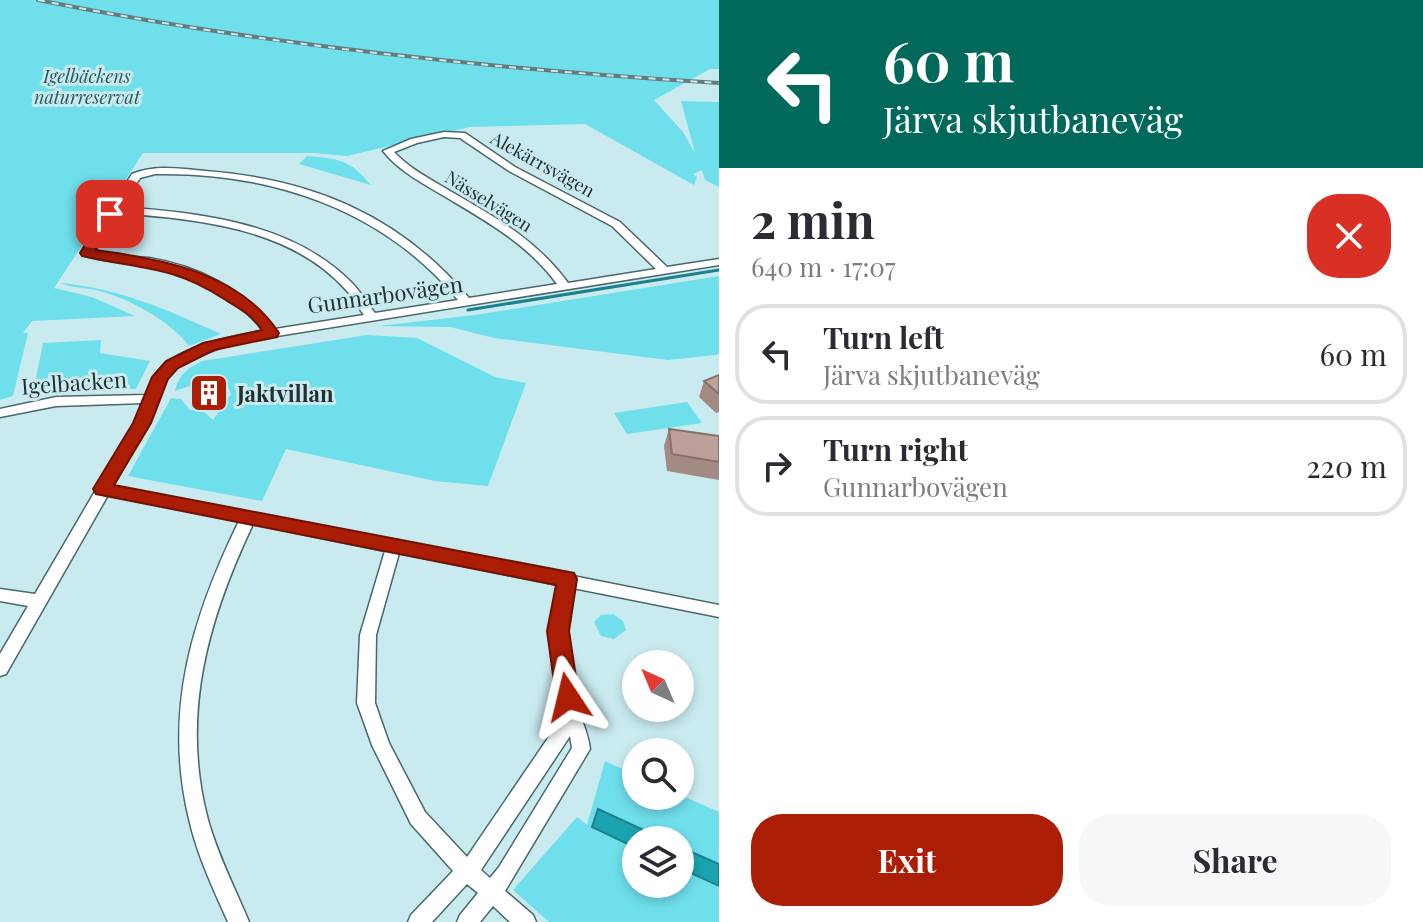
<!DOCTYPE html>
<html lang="en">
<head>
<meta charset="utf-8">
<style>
	body { margin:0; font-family:"Playfair Display",serif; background:#f7f7f7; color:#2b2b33; height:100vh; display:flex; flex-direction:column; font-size:30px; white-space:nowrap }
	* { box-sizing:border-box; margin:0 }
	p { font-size:26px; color:#7c7c81 }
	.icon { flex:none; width:44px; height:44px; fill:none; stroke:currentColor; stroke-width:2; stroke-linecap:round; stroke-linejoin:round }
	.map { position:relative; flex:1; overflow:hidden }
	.details { display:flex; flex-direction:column; background:#fff; width:704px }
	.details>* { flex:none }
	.banner { background:#00695c; color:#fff; overflow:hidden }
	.needle { width:52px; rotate:316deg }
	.tools { position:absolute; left:622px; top:650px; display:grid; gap:16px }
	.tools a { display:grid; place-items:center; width:72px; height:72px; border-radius:50%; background:#fff; box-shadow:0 4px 12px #0003; font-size:40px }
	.pin { position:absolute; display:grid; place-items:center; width:68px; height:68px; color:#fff; margin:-34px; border-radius:16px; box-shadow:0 4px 12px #0006 }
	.me { position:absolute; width:88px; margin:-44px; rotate:350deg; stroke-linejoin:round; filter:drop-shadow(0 0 6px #0008) }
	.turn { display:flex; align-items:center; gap:28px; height:168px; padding:0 32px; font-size:36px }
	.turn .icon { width:104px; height:104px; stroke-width:2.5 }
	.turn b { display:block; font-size:56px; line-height:68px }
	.round { display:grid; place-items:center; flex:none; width:84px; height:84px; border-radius:32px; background:#f7f7f7 }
	.head { display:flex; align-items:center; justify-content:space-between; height:136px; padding:0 32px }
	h1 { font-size:48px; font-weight:700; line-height:60px }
	.primary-button { display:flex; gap:16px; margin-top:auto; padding:16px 32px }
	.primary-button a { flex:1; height:92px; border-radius:32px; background:#ac1d06; color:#fff; font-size:32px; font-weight:700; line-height:92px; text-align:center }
	.primary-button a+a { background:#f7f7f7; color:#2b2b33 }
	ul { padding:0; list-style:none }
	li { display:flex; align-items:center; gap:24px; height:100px; margin:0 16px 12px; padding:0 16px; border:4px solid #e1e1e2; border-radius:32px }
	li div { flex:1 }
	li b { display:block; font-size:30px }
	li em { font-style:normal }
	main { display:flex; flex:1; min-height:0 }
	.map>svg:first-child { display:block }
	.green { fill:#6fdfec }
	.water { fill:#1aa4b1; stroke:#1c818b; stroke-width:2 }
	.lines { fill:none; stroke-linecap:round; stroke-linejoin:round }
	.stream { stroke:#1c818b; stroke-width:3 }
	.minor-casing { stroke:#49686c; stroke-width:3 }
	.minor { fill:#fff; fill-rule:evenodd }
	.rail-casing { stroke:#657b7d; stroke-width:4 }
	.rail { stroke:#c9ebf0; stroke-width:2; stroke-dasharray:7; stroke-linecap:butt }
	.wall { fill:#a38a84 }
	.building { fill:#bea09a; stroke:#85706c; stroke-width:2 }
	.route { fill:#ac1d06; stroke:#701304; stroke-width:2 }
	.labels { text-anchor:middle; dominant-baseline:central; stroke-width:6; stroke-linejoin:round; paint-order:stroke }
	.far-park-label { font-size:18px; font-style:italic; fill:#26595f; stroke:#c9ebf0 }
	.far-street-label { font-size:18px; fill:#223031; stroke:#c9ebf0 }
	.street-label { font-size:22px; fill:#223031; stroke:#c9ebf0 }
	.poi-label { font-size:22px; font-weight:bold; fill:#223031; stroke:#c9ebf0; text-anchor:start }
</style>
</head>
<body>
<main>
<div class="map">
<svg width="719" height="922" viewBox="0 0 719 922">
	<rect width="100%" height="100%" fill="#c9ebf0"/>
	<!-- green -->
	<g class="green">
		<path d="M 0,0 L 719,0 L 719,69 L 710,69 L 654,100 L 683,132 L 695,153 L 681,101 L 719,102 L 719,187 L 705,180 L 702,170 L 693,174 L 697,177 L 694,185 L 585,124 L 470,127 L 347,156 L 315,153 L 143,153 L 54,288 L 92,297 L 135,316 L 32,321 L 23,333 L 28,333 L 13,396 L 0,400 Z"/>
		<path d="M 307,156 C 340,159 349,159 371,185 L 299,164 Z"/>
		<path d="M 719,276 L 719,354 L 715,355 L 668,360 L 494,338 L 450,327 L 379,326 L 475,315 Z"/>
		<path d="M 61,283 C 122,289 165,309 221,334 L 189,346 C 171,321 126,297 96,290 C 85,288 67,287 61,283 Z"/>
		<path d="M 367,335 L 417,338 L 495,377 L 526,383 L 488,486 L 435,481 L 286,449 L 262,501 L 128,476 L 171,398 L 181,399 L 190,410 L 203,411 L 213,420 L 231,394 L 227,384 L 207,380 L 175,391 C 179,374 187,369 202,361 Z"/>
		<path d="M 101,340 L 100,353 L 150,361 L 136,389 L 118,389 L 120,381 L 93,381 L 90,390 L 38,392 L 41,382 L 35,383 L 43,343 Z"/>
		<path d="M 687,402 L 702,423 L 627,434 L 614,413 Z"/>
		<path d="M 613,614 L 623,621 L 626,630 L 614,639 L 601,636 L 594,622 L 601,615 Z"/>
		<path d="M 605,761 L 636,775 L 636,796 L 680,795 L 719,812 L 719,864 L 680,847 L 680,840 L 665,840 L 598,810 L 592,827 L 636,848 L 636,884 L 680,884 L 680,868 L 719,886 L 719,922 L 549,922 L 513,890 L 577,817 L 587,825 Z"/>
	</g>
	<!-- water -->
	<g class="water">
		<path d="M 598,809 L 665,840 L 636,840 L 636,848 L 592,827 Z"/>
		<path d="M 680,847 L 719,864 L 719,886 L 680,868 Z"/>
	</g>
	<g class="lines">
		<!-- stream -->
		<path class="stream" d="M 468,310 L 719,270"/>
		<!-- minor casing -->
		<g class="minor-casing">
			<path id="minor" d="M 444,132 L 465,133 L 515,167 L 620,222 L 667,267 L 719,259 L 719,265 L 233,343 L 191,359 L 176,368 L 166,379 L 149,423 L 113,486 L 563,574 L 567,573 L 573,576 L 719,605 L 719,617 L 573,588 C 566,625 567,664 576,701 C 580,717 588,732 590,749 L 505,891 L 533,915 L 536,922 L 510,922 L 493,906 L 480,922 L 457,922 L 460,915 L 478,893 L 467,884 L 432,922 L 408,922 L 411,915 L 453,871 L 411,824 L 372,745 L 357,703 L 360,635 L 385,551 L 253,524 C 208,619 180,715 208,820 C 218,856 235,888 249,922 L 228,922 C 213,888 197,855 189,819 C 163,711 192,618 239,521 L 108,495 L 6,674 L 0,676 L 0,654 L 28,606 L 0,601 L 0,589 L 35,594 L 135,423 L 143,403 L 56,406 L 0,417 L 0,409 L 56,397 L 146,395 C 149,389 150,382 154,377 C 171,347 232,336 263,331 C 237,296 195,273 152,266 C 128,262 106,263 83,255 L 81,253 L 132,174 C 156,164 181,169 205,171 C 312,179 399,215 469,298 L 557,284 C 528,244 486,221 444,196 C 422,183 399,171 383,151 L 411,139 ZM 444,137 L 460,138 L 509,171 L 612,226 L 656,269 L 568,283 C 537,240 495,217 450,191 C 430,179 410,169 394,152 L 417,143 ZM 155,174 C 271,172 383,209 458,300 L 375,313 C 367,304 361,292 352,283 C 293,223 202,213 121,207 L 140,178 ZM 117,213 C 196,219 290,227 346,290 C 353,297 358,307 364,315 L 275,329 C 244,289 198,266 149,258 C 130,256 111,257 93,252 ZM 399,553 L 558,585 C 549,629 551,673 563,716 L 467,857 L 425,812 L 389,743 L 375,703 L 376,635 ZM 570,736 L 572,748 L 499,867 L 490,878 L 481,870 Z"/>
		</g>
		<!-- minor -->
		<use href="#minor" class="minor"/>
		<!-- rail casing -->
		<g class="rail-casing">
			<path id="rail" d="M 38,0 C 263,45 490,69 719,83"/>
		</g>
		<!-- rail -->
		<use href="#rail" class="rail"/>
	</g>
	<!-- wall -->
	<g class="wall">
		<path d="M 719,375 L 719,412 L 716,413 L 699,397 L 704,381 Z"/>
		<path d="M 216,382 L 218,403 L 200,405 L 199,399 Z"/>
		<path d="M 669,429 L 719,436 L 719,480 L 667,471 L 664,446 Z"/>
	</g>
	<!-- building -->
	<g class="building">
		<path d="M 719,375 L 719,394 L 704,381 Z"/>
		<path d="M 216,382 L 217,398 L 199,399 L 199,384 Z"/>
		<path d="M 669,429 L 719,436 L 719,462 L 672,454 Z"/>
	</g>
	<!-- route -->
	<path class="route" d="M 105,212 L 116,214 L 96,250 C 163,259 240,273 279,333 L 277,337 L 214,350 L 178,368 L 168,379 L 151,423 L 114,485 L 574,573 L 577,579 L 569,631 L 579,697 L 576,704 L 568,707 L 560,704 L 556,697 L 547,631 L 556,585 L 96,494 L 93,489 L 133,423 L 152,377 L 166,361 L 203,343 L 262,330 C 252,315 239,308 224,299 C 172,265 139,269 82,256 L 80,253 Z"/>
	<!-- icons -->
	<defs>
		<g id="building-square" transform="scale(2)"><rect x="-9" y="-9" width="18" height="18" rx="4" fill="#ac1d06" stroke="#c9ebf0"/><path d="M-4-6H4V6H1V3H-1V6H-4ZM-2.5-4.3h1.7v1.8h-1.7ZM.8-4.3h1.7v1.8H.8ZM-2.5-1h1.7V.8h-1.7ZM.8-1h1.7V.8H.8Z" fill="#fff"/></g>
	</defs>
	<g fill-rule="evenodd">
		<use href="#building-square" x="209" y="393"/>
	</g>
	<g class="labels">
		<!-- far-park labels -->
		<g class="far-park-label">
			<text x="87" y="76">Igelbäckens<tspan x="87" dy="21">naturreservat</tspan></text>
		</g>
		<!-- far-street labels -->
		<g class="far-street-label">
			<text transform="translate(543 164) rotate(29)">Alekärrsvägen</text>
			<text transform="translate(489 201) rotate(32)">Nässelvägen</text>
		</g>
		<!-- street labels -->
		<g class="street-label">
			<text transform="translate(385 294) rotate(-8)">Gunnarbovägen</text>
			<text transform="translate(74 382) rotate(-4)">Igelbacken</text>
		</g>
		<!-- poi labels -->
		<g class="poi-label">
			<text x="237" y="393">Jaktvillan</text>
		</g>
	</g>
</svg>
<div class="tools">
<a><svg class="needle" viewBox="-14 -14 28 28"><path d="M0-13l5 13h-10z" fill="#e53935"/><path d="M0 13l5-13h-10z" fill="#7c7c81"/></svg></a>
<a><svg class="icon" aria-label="search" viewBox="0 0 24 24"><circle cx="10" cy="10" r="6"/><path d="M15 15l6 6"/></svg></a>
<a><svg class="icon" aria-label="layers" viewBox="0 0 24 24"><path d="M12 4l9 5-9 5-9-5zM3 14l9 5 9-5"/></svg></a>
</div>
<div class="pin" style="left:110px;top:214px;background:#d93025"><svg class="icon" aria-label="arrive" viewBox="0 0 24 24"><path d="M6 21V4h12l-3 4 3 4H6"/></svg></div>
<svg class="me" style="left:568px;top:697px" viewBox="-20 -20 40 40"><path d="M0-17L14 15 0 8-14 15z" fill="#ac1d06" stroke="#fff" stroke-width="4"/></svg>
</div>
<section class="details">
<div class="banner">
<div class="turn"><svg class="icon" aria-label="left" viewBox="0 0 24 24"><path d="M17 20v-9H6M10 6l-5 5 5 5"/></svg><div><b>60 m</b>Järva skjutbaneväg</div></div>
</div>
<div class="head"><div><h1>2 min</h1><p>640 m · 17:07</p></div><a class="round" style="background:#d93025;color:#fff"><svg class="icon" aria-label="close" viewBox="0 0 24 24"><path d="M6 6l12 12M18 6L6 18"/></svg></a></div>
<ul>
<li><svg class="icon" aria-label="left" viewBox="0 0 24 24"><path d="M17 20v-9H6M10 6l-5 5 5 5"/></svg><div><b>Turn left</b><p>Järva skjutbaneväg</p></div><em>60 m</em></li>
<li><svg class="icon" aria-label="right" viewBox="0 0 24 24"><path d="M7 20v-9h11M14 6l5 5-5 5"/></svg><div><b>Turn right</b><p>Gunnarbovägen</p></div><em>220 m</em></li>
</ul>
<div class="primary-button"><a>Exit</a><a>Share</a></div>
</section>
</main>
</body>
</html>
